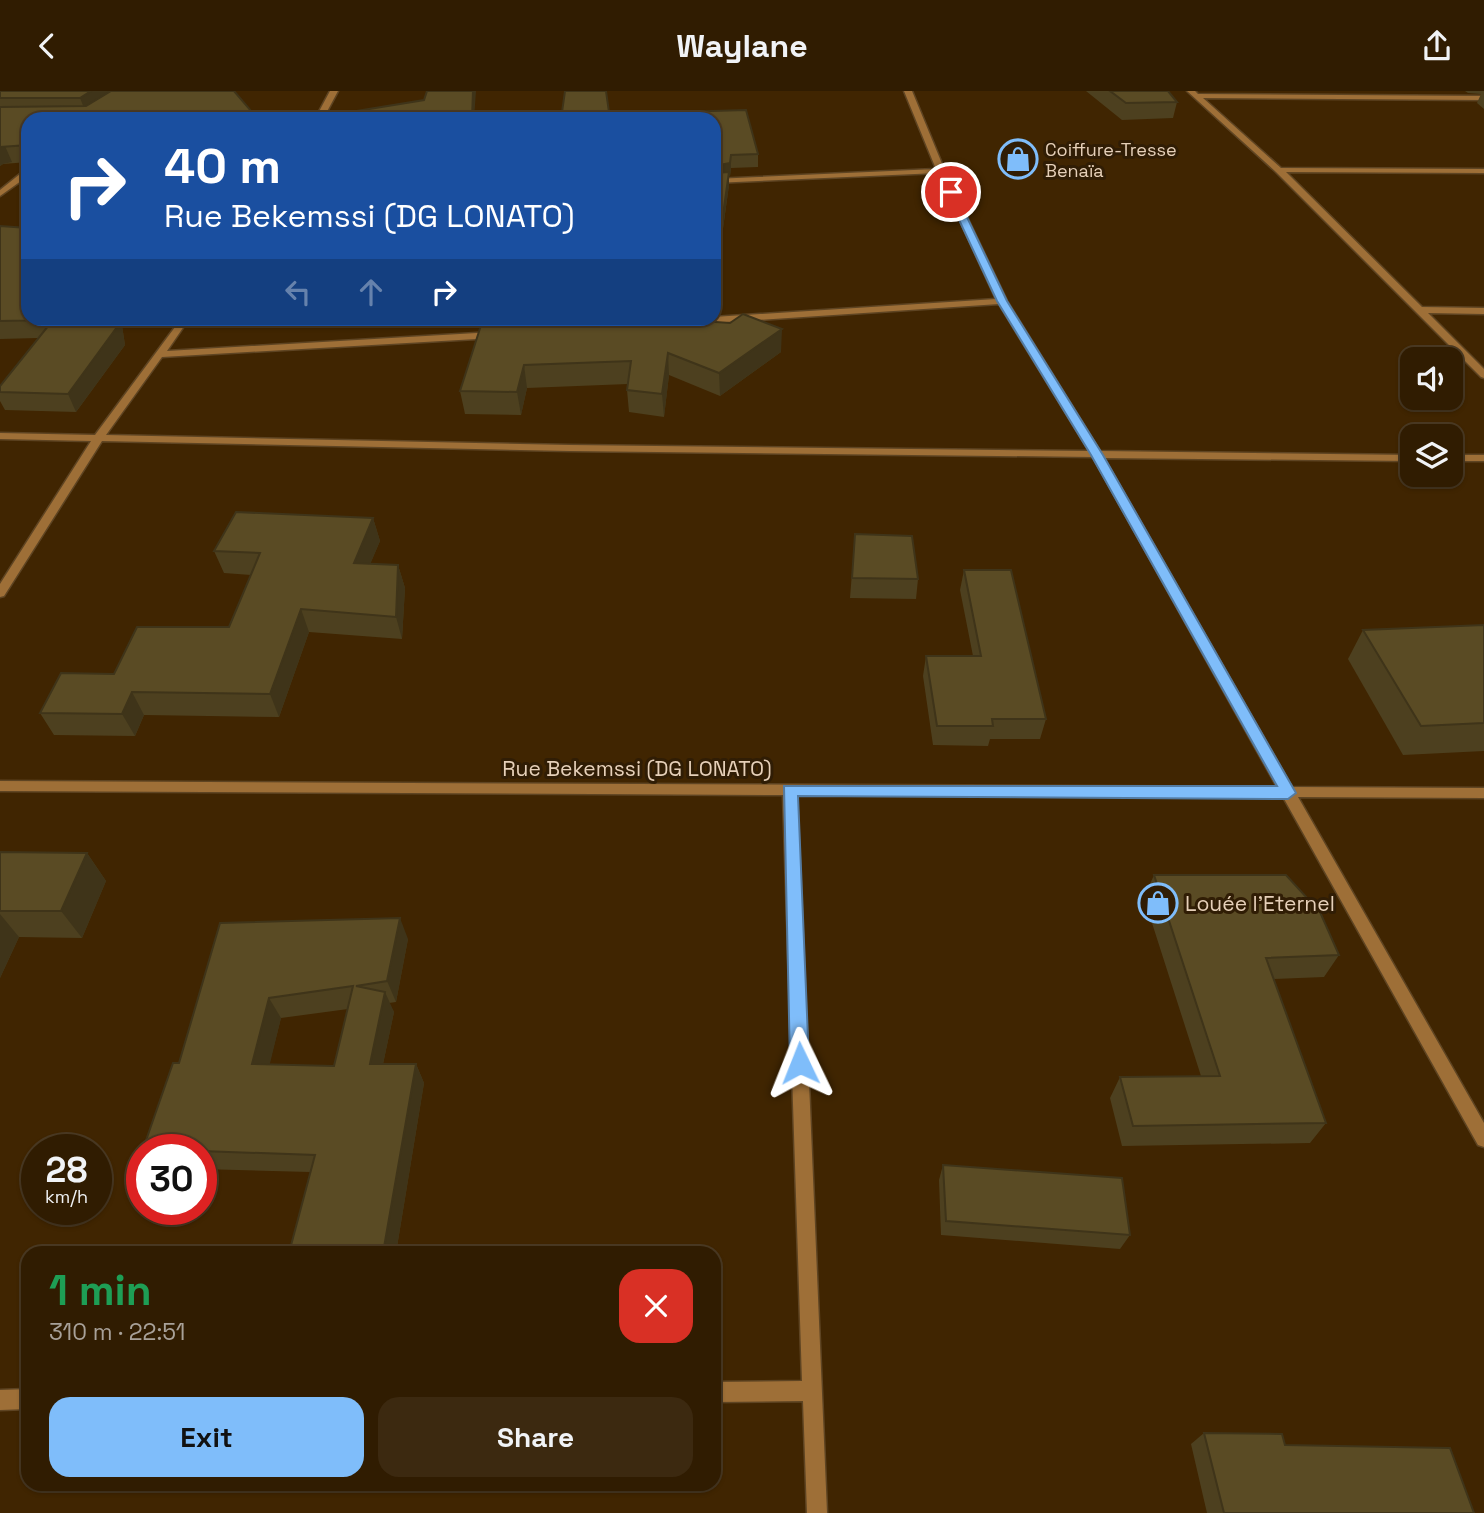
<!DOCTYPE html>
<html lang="en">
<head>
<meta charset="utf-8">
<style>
	body { margin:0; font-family:"Space Grotesk",sans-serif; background:#3c2910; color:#f1f3f6; height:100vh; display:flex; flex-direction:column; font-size:26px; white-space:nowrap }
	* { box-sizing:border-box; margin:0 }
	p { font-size:23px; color:#a8a199 }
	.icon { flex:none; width:38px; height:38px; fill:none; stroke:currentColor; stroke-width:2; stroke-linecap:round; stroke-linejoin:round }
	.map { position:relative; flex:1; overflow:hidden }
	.panel { position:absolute; left:21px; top:1155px; width:700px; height:245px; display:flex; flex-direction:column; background:#301c01; border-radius:21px; box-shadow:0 2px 5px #0004,0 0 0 2px #4b3a23 }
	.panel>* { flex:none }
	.guide { position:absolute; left:21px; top:21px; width:700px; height:214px; border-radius:21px; box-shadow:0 2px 5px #0004,0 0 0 2px #4b3a23; background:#1a4fa0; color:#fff; overflow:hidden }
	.tools { position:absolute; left:1400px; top:256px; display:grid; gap:14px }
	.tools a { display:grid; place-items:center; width:63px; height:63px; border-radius:14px; background:#301c01; box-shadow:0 2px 5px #0004,0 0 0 2px #4b3a23; font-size:35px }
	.speed { position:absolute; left:21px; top:1043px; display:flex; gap:14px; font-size:35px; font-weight:700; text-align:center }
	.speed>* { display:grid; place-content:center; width:91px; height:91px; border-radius:50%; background:#301c01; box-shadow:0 2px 5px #0004,0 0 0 2px #4b3a23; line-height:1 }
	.speed small { font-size:18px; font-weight:400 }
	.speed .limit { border:10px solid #d22; background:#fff; color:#111 }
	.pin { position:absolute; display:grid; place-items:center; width:60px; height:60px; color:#fff; margin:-30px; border:4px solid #fff; border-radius:50%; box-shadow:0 2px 7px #0007 }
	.me { position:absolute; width:77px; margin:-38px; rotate:358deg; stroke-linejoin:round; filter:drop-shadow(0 0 5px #0008) }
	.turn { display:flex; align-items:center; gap:24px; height:147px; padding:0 28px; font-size:32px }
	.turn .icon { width:91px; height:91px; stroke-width:2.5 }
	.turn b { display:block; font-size:49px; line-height:60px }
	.lanes { display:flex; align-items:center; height:66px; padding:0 28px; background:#0003; justify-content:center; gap:35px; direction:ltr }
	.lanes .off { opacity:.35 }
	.round { display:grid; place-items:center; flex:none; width:74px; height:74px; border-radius:21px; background:#3c2910 }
	.summary { display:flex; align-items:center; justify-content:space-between; height:119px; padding:0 28px }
	h1 { font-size:42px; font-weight:800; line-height:52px; color:#1e9e55 }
	.action { display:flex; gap:14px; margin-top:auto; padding:14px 28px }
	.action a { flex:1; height:80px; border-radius:21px; background:#7fbdfa; color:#111; font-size:28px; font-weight:800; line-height:80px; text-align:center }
	.action a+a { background:#3c2910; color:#f1f3f6 }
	header { display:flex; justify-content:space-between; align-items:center; height:91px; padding:0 28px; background:#301c01; font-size:32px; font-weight:800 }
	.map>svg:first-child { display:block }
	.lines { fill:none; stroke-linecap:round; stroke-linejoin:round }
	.minor-casing { stroke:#5e4422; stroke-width:3 }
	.minor { fill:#9e6f37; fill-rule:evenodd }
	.wall { fill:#4d401f; fill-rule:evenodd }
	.shaded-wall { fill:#3f3419 }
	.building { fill:#5a4b24; stroke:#3f3419; stroke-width:2; fill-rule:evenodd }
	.route { fill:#7fbdfa; stroke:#537ba2; stroke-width:2 }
	.labels { text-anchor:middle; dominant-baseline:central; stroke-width:6; stroke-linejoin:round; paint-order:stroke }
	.far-poi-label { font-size:18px; fill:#e6d0b9; stroke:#301d05; text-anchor:start }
	.street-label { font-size:21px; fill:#e6d0b9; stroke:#301d05 }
	.poi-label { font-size:21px; fill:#e6d0b9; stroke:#301d05; text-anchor:start }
</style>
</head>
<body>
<header><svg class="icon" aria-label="back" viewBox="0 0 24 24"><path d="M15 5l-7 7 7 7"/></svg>Waylane<svg class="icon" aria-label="share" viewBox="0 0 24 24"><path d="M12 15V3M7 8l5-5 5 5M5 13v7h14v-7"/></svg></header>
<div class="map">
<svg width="1484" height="1422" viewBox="0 0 1484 1422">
	<rect width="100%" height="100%" fill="#402501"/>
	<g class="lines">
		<!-- minor casing -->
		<g class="minor-casing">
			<g id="minor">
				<path d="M 330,0 L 338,0 L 323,28 L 315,28 Z"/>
				<path d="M 904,0 L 912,0 L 945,80 L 1007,210 L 1100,360 L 1412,364 L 1412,370 L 1104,367 L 1292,696 L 1484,697 L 1484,707 L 1298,706 L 1484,1032 L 1484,1056 L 1478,1054 L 1283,706 L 797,704 L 827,1422 L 807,1422 L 803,1310 L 714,1311 L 714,1291 L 802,1290 L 783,704 L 0,700 L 0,690 L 1277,696 L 1093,366 L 570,360 L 102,350 L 4,505 L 0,506 L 0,493 L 91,350 L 0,348 L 0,342 L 95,344 L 181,228 L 189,228 L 167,260 L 494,241 L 499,244 L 494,247 L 162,266 L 106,344 L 570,354 L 1089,360 L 999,213 L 682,234 L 677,231 L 682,228 L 996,208 L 938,82 L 714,92 L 714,88 L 936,78 Z"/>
				<path d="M 1187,0 L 1195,0 L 1198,3 L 1484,5 L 1484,9 L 1203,7 L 1281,77 L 1484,78 L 1484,82 L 1286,81 L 1422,216 L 1484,217 L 1484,223 L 1428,222 L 1484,278 L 1484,287 L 1481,286 L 1276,81 Z"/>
				<path d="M 25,79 L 28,79 L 28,85 L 0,105 L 0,99 Z"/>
				<rect x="1451" y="364" width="33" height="6"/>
				<path d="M 28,1298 L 28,1318 L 0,1319 L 0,1299 Z"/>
			</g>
		</g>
		<!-- minor -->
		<use href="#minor" class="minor"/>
	</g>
	<!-- wall -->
	<g class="wall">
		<path d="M 0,0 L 234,0 L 28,28 L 28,71 L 3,73 L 0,75 Z"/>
		<path d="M 1086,0 L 1168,0 L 1177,11 L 1173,27 L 1122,29 Z"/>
		<path d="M 1465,0 L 1484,0 L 1484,18 L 1477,12 L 1481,3 L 1468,2 Z"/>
		<path d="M 746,19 L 758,63 L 758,76 L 731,77 L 730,85 L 729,85 L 729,94 L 714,203 L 714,28 L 678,28 L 678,21 Z"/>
		<path d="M 0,135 L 121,228 L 125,254 L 76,321 L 5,319 L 0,310 L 0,295 L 38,247 L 0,248 Z"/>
		<path d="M 483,228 L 781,261 L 720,305 L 669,284 L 664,326 L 629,321 L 627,299 L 628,293 L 527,297 L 521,324 L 465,323 L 460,300 Z"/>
		<path d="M 373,427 L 380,450 L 370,473 L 398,474 L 405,497 L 402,548 L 309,541 L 279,626 L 144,624 L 135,645 L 54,644 L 40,622 L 114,583 L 229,536 L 251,484 L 224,482 L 214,460 Z"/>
		<path d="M 855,443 L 918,488 L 916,508 L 850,507 Z"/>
		<path d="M 964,479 L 1046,628 L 1040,648 L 990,648 L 988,655 L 933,654 L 923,585 L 926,565 L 973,565 L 960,499 Z"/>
		<path d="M 1484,534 L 1484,660 L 1403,664 L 1348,568 L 1363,539 Z"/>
		<path d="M 0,761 L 87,762 L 106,790 L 82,847 L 19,846 L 0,887 Z"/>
		<path d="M 1154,784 L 1339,864 L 1324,886 L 1274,888 L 1326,1032 L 1310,1052 L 1122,1055 L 1110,1007 L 1120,986 L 1201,985 L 1144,807 Z"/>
		<path d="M 220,832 L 408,848 L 396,911 L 389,912 L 394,921 L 383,973 L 416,973 L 424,992 L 396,1162 L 289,1162 L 310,1081 L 201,1078 L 201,1059 L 179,972 ZM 348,918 L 334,975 L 269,974 L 281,927 Z"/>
		<path d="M 943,1074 L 1130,1144 L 1120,1158 L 941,1144 L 939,1089 Z"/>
		<path d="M 1204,1342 L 1285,1354 L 1474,1422 L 1207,1422 L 1191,1353 Z"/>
	</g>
	<!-- shaded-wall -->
	<g class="shaded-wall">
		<path d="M 91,0 L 124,0 L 86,22 L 80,7 Z"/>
		<path d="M 473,0 L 476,0 L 474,28 L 472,28 Z"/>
		<path d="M 5,55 L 12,71 L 3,73 L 0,75 L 0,56 Z"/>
		<path d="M 731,64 L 731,77 L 730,85 L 729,85 L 729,94 L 714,203 L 714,75 Z"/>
		<path d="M 116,228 L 121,228 L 125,254 L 76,321 L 68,303 Z"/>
		<path d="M 782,238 L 781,261 L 720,305 L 719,282 Z"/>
		<path d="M 668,262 L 669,284 L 664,326 L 662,303 Z"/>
		<path d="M 524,274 L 527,297 L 521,324 L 517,301 Z"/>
		<path d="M 373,427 L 380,450 L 361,495 L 354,472 Z"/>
		<path d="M 398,474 L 405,497 L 402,548 L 396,526 Z"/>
		<path d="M 301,518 L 309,541 L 279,626 L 270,603 Z"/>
		<path d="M 132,601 L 144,624 L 135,645 L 122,623 Z"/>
		<path d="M 87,762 L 106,790 L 82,847 L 61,820 Z"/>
		<path d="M 0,823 L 19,846 L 0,887 Z"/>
		<path d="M 400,827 L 408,848 L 396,911 L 387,890 Z"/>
		<path d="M 385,901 L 394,921 L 379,992 L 370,973 Z"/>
		<path d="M 269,907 L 281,927 L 265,993 L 252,973 Z"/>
		<path d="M 416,973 L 424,992 L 396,1162 L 383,1162 Z"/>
	</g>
	<!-- building -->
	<g class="building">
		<path d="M 0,0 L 91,0 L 80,7 L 0,7 Z"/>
		<path d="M 111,0 L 234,0 L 258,28 L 28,28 L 28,54 L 0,56 L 0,16 L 86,15 Z"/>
		<path d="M 427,0 L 473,0 L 472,28 L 355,28 L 357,20 L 424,9 Z"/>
		<path d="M 565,0 L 606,0 L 610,28 L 561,28 Z"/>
		<path d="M 1110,0 L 1168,0 L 1177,11 L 1126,12 Z"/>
		<path d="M 746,19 L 758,63 L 731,64 L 730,72 L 714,75 L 714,28 L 679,28 L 678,21 Z"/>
		<path d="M 729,81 L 714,188 L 714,82 Z"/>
		<path d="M 0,135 L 28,137 L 28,228 L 116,228 L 117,236 L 68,303 L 0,301 L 0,295 L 53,229 L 0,230 Z"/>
		<path d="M 743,223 L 782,238 L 719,282 L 668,262 L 662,303 L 627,299 L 631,270 L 524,274 L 517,301 L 460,300 L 483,228 L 672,228 L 730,232 Z"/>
		<path d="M 236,421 L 373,427 L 354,472 L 398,474 L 396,526 L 301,518 L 270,603 L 132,601 L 122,623 L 40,622 L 61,582 L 114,583 L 137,536 L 229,536 L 260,462 L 214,460 Z"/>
		<path d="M 855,443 L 912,445 L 918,488 L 852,487 Z"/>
		<path d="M 964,479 L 1011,479 L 1046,628 L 992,628 L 993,635 L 937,635 L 926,565 L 981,565 Z"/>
		<path d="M 1484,534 L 1484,632 L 1421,635 L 1363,539 Z"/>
		<path d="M 0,761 L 87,762 L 61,820 L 0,820 Z"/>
		<path d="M 1154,784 L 1286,784 L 1320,821 L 1339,864 L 1266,867 L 1326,1032 L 1133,1035 L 1120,986 L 1220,985 Z"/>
		<path d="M 400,827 L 387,890 L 356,895 L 385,901 L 370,973 L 416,973 L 383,1162 L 289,1162 L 315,1064 L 201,1060 L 201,1059 L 143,1058 L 173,972 L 179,972 L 220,832 ZM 353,895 L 334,975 L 252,973 L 269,907 Z"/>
		<path d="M 943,1074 L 1122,1087 L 1130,1144 L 946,1130 Z"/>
		<path d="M 1204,1342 L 1282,1343 L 1285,1354 L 1450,1357 L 1474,1422 L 1224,1422 Z"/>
	</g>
	<!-- route -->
	<path class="route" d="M 951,98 L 955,101 L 1007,210 L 1103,364 L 1296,702 L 1288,708 L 798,705 L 809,972 L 806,978 L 800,981 L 793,978 L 790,972 L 784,695 L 1277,695 L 1091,364 L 997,210 L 946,101 Z"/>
	<!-- icons -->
	<defs>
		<g id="shop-ring" transform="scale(2.0125)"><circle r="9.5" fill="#301d05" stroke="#7fbdfa" stroke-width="1.5"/><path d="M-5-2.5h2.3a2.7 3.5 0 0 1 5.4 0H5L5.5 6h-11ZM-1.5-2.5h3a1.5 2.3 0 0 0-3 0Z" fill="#7fbdfa"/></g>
	</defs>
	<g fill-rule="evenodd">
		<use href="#shop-ring" x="1018" y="68"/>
		<use href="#shop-ring" x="1158" y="812"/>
	</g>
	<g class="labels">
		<!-- far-poi labels -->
		<g class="far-poi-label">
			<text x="1045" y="58">Coiffure-Tresse<tspan x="1045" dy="21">Benaïa</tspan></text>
		</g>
		<!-- street labels -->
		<g class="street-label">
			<text x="637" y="677">Rue Bekemssi (DG LONATO)</text>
		</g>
		<!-- poi labels -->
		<g class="poi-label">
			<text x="1185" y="812">Louée l'Eternel</text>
		</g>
	</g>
</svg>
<div class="tools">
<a><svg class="icon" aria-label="sound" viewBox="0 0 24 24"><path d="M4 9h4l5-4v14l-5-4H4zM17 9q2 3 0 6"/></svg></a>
<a><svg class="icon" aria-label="layers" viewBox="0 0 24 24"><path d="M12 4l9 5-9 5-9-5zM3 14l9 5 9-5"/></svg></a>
</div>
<div class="speed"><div>28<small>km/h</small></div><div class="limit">30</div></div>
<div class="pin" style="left:951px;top:101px;background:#d93025"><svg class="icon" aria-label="arrive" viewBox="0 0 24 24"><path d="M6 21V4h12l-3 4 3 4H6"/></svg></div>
<svg class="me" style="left:800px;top:972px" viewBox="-20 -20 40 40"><path d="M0-17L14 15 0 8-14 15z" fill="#7fbdfa" stroke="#fff" stroke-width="4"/></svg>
<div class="guide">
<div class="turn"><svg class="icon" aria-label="right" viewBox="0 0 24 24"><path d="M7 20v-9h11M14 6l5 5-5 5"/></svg><div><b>40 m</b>Rue Bekemssi (DG LONATO)</div></div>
<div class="lanes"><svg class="icon off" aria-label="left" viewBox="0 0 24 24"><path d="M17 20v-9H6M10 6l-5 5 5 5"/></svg><svg class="icon off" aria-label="ahead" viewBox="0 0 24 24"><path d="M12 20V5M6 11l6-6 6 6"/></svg><svg class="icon" aria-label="right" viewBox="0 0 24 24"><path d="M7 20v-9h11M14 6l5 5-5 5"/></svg></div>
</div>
<section class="panel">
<div class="summary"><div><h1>1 min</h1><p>310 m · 22:51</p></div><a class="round" style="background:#d93025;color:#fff"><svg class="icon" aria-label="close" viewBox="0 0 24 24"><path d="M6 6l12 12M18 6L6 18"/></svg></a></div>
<div class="action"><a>Exit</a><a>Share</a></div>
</section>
</div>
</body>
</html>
